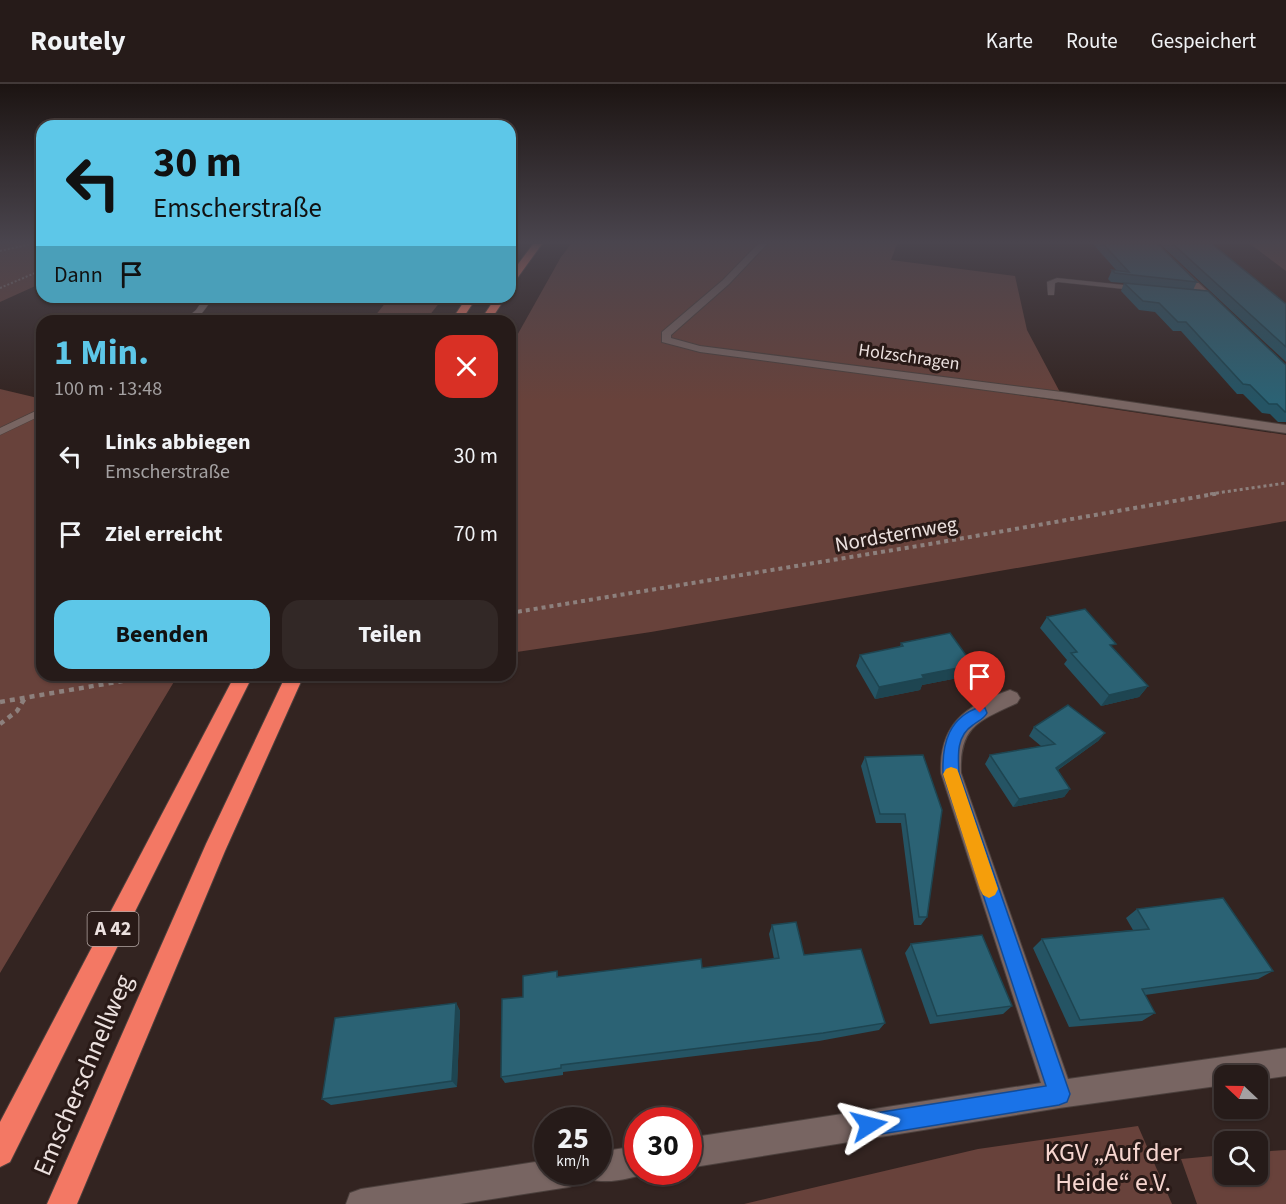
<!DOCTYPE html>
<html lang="de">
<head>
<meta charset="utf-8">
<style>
	body { margin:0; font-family:"Source Sans 3",sans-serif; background:#322826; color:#f1f3f6; height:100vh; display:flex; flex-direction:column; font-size:22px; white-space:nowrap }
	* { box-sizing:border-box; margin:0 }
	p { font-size:20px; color:#a4a1a2 }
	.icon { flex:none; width:33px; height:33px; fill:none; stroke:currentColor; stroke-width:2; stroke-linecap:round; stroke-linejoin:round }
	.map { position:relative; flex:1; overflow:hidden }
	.details { position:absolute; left:36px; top:231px; width:480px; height:366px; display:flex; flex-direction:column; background:#261b19; border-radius:18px; box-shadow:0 2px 4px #0004,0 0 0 2px #423938 }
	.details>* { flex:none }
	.banner { position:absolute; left:36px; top:36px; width:480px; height:183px; border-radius:18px; box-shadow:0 2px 4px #0004,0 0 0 2px #423938; background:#5dc7e8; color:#111; overflow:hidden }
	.needle { width:39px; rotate:292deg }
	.buttons { position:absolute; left:1214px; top:981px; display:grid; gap:12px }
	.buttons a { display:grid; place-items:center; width:54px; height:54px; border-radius:12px; background:#261b19; box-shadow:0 2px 4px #0004,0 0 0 2px #423938; font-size:30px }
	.speed { position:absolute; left:534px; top:1023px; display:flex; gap:12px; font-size:30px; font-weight:700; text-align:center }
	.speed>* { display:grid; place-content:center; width:78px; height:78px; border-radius:50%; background:#261b19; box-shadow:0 2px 4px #0004,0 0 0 2px #423938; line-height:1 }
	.speed small { font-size:15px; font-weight:400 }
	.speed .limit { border:9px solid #d22; background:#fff; color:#111 }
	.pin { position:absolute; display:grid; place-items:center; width:51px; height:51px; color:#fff; margin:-62px -26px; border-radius:50% 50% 50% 0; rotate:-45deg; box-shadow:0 0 6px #0007 }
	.pin .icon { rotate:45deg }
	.me { position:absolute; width:66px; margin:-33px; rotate:81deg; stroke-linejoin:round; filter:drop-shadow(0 0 4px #0008) }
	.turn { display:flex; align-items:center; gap:21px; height:126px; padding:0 18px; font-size:27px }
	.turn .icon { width:78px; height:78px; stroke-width:2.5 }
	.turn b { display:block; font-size:42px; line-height:51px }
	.then { display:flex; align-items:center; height:57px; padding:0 18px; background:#0003; gap:12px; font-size:22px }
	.round { display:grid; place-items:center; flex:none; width:63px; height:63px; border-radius:18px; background:#322826 }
	.headline { display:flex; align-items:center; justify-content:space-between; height:102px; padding:0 18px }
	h1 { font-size:36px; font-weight:700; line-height:45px; color:#5dc7e8 }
	.primary-button { display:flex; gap:12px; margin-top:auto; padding:12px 18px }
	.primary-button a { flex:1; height:69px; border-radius:18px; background:#5dc7e8; color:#111; font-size:24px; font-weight:700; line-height:69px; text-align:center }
	.primary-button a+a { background:#322826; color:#f1f3f6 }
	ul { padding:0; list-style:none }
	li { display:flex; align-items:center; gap:18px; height:78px; padding:0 18px }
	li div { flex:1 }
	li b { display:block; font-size:22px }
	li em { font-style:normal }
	header { display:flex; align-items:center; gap:36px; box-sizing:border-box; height:84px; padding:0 30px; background:#261b19; border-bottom:2px solid #423938 }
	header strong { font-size:28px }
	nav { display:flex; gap:33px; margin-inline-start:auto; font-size:21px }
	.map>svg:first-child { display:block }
	.green { fill:#68423b }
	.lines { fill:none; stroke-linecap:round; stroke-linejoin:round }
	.lane-casing { stroke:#4c403d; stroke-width:1 }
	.street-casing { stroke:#4c403d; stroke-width:2 }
	.secondary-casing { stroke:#4c403d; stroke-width:2 }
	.highway-casing { stroke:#4c403d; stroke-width:2 }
	.path-far3 { stroke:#8d807d; stroke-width:2; stroke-dasharray:2 2; stroke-linecap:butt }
	.path-far2 { stroke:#8d807d; stroke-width:3; stroke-dasharray:3 3; stroke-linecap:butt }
	.path-far1 { stroke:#8d807d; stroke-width:4; stroke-dasharray:4 4; stroke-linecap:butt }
	.path { stroke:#8d807d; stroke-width:4.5; stroke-dasharray:5 5; stroke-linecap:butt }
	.lane { fill:#786562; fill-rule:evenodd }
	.street { fill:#786562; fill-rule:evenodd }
	.secondary { fill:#786562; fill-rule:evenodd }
	.highway { fill:#f37864; fill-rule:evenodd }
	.wall { fill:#255464 }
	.shaded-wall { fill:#1e4551 }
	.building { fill:#2b6274; stroke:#1e4551; stroke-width:1.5 }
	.route { fill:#1a73e8; stroke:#114b97; stroke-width:1.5 }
	.slow { fill:#f59e0b }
	.labels { text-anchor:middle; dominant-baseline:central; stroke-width:6; stroke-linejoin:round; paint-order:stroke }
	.far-street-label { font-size:18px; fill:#ece1df; stroke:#291a17 }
	.shield { fill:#291a17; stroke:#b2a5a3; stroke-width:1.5 }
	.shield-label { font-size:20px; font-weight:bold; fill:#ece1df }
	.street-label { font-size:21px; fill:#ece1df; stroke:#291a17 }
	.near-street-label { font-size:26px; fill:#ece1df; stroke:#291a17 }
	.near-park-label { font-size:26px; fill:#f6d5cf; stroke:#291a17 }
</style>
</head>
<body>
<header>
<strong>Routely</strong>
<nav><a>Karte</a><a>Route</a><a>Gespeichert</a></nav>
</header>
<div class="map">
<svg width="1286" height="1120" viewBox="0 0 1286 1120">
	<rect width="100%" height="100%" fill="#332421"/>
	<!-- green -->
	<g class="green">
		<path d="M 0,160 L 42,160 L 42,199 L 0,218 Z"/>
		<path d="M 571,160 L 897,160 L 891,176 L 1015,192 L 1027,246 L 1062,312 L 833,283 L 1286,351 L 1286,437 L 651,548 L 510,569 L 510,264 L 561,173 Z"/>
		<path d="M 1250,160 L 1286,160 L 1286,187 Z"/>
		<path d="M 390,213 L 444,213 L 425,237 L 371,237 Z"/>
		<path d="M 0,305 L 42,315 L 42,591 L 178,591 L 0,889 Z"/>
		<path d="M 1138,1042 L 1172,1120 L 744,1120 L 978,1065 Z"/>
		<path d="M 1286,1066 L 1286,1120 L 1197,1120 L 1181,1075 L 1224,1071 L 1224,1090 L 1257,1090 L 1257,1068 Z"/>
	</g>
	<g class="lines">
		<!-- lane casing -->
		<g class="lane-casing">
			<g id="lane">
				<path d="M 1057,194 L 1143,203 L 1147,205 L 1143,207 L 1058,198 L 1055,199 L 1054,211 L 1048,211 L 1047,198 Z"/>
				<path d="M 205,213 L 213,213 C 205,226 199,237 183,237 L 196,226 Z"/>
				<path d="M 42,324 L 42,331 L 0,351 L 0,344 Z"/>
			</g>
		</g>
		<!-- street casing -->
		<g class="street-casing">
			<g id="street">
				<path d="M 758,160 L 767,160 L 729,200 L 671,251 L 671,254 L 700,262 L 1062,308 L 1286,341 L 1286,349 L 1062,316 L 700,268 L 662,258 L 662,248 L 723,196 Z"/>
				<path d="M 1010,606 L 1017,609 L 1020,614 L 1017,619 C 979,637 959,642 961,689 L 1068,995 L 1286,964 L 1286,992 L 1257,996 L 1257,992 L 1224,992 L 1224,1001 L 1059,1024 L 688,1084 L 688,1054 L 1041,999 L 941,689 C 939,640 966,621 1010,606 Z"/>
				<path d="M 638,1062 L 638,1088 L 649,1088 C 631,1095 605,1101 587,1094 L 585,1088 L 598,1088 L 598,1068 Z"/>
				<path d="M 548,1076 L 548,1088 L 584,1088 L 580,1099 L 569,1103 L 460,1120 L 346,1120 L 350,1109 L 361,1105 Z"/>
			</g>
		</g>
		<!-- secondary casing -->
		<g class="secondary-casing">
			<path id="secondary" d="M 1148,160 L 1157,160 L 1221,220 L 1221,224 L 1213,224 Z"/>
		</g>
		<!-- highway casing -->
		<g class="highway-casing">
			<g id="highway">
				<path d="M 510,160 L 517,160 L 510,167 Z"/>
				<path d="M 533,160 L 542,160 L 513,200 L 510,201 L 510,191 Z"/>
				<path d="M 467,213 L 477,213 L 461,237 L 451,237 Z"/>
				<path d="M 496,213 L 506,213 L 490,237 L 480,237 Z"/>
				<path d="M 235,591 L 253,591 L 10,1078 L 0,1083 L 0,1038 Z"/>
				<path d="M 286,591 L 304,591 L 225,767 L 77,1120 L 47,1120 L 206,760 Z"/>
			</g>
		</g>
		<!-- path-far3 -->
		<g class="path-far3">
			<path d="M 0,167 L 31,160"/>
			<path d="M 0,204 L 42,186"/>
		</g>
		<!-- path-far2 -->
		<path class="path-far2" d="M 1210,410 L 1286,399"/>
		<!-- path-far1 -->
		<path class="path-far1" d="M 510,529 L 930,460 L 1220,409"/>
		<!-- path -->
		<g class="path">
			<path d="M 0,618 L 157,591"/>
			<path d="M 0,640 L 17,627 L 25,614"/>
		</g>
		<!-- lane -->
		<use href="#lane" class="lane"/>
		<!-- street -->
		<use href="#street" class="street"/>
		<!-- secondary -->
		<use href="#secondary" class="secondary"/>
		<!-- highway -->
		<use href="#highway" class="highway"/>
	</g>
	<!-- wall -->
	<g class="wall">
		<path d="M 1093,160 L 1158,160 L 1197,198 L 1193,206 L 1286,281 L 1286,338 L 1278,338 L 1270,330 L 1262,329 L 1243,310 L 1237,310 L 1181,247 L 1173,247 L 1155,228 L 1139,226 L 1121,207 L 1124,199 L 1111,198 L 1108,195 L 1112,186 L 1117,187 Z"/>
		<path d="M 1160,160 L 1212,160 L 1286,220 L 1286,278 Z"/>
		<path d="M 1047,533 L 1113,564 L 1148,602 L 1139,613 L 1101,622 L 1064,580 L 1067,576 L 1040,544 Z"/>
		<path d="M 901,559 L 973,581 L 968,592 L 922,601 L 920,606 L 875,615 L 856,582 L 860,571 L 900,563 Z"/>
		<path d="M 1034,643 L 1105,649 L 1098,657 L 1058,686 L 1070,705 L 1064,713 L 1013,723 L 985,680 L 990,671 L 1041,662 L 1029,652 Z"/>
		<path d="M 923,671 L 927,833 L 921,841 L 914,841 L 901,739 L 876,739 L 861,682 L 865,673 Z"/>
		<path d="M 1137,825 L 1273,887 L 1258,895 L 1145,911 L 1155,929 L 1142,937 L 1069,943 L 1033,864 L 1042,855 L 1133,846 L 1126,834 Z"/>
		<path d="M 772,841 L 804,871 L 885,939 L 879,946 L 819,957 L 563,988 L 563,991 L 505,999 L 501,993 L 523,913 L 557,887 L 558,893 L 702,884 L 774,875 L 769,850 Z"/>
		<path d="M 911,860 L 1012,922 L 1003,930 L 930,940 L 905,869 Z"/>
		<path d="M 456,919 L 460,927 L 457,1003 L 331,1021 L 322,1015 Z"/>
	</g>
	<!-- shaded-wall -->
	<g class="shaded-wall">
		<path d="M 973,581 L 968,592 L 922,601 L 920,606 L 875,615 L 879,603 L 922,591 Z"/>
		<path d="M 1148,602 L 1139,613 L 1101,622 L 1109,611 Z"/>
		<path d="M 1105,649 L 1098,657 L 1049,692 L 1056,684 Z"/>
		<path d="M 1070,705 L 1064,713 L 1013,723 L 1019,715 Z"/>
		<path d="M 456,919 L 460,927 L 457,1003 L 452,997 Z"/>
	</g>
	<!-- building -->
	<g class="building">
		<path d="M 1103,160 L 1158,160 L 1197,198 L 1115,189 L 1112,186 L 1129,188 Z"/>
		<path d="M 1173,160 L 1212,160 L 1286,220 L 1286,263 Z"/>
		<path d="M 1124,199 L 1208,207 L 1286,281 L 1286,328 L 1285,328 L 1277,320 L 1269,320 L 1250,301 L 1243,300 L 1186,238 L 1178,238 L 1159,219 L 1143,217 Z"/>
		<path d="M 1085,525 L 1116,560 L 1110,561 L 1148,602 L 1109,611 L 1071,569 L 1077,568 L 1047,533 Z"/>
		<path d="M 950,549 L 973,581 L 922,591 L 924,594 L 879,603 L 860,571 L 903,562 L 901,559 Z"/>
		<path d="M 1068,621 L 1105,649 L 1056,684 L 1070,705 L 1019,715 L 990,671 L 1055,660 L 1034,643 Z"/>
		<path d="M 923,671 L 942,726 L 927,833 L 919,833 L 905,730 L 880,730 L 865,673 Z"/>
		<path d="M 1223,814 L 1273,887 L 1142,905 L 1155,929 L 1080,936 L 1042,855 L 1149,845 L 1137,825 Z"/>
		<path d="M 796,838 L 804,871 L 861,865 L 885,939 L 823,949 L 561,981 L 561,984 L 501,993 L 502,915 L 523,913 L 523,892 L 557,887 L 557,893 L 701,875 L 702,884 L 779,874 L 772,841 Z"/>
		<path d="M 982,851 L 1012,922 L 937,932 L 911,860 Z"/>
		<path d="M 456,919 L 452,997 L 322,1015 L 335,934 Z"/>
	</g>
	<!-- sky -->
	<linearGradient id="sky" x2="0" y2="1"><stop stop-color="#1c1412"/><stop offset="0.5" stop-color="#4a454e"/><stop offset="1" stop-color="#4a454e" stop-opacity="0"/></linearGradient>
	<rect width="1286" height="317" fill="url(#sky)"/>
	<!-- route -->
	<path class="route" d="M 980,623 L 985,624 L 987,629 C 984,635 978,637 973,641 C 956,652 958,672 959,689 L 1070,1010 L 1067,1018 L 1059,1021 L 869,1052 L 861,1048 L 858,1041 L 861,1033 L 869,1030 L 1046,1002 L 943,689 C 942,659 949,633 980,623 Z"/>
	<!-- slow -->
	<path class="slow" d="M 951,683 L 957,685 L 959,690 L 998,805 L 995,811 L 989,814 L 983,811 L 980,805 L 943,690 L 946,685 Z"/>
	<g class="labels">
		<!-- far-street labels -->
		<g class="far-street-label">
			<text transform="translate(909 273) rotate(8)">Holzschragen</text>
		</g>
		<!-- shield labels -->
		<rect class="shield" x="87.5" y="828" width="51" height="34" rx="4.5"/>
		<g class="shield-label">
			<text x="113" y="845">A 42</text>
		</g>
		<!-- street labels -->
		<g class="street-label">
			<text transform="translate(896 450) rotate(-10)">Nordsternweg</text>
		</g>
		<!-- near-street labels -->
		<g class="near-street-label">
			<text transform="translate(83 991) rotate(-67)">Emscherschnellweg</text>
		</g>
		<!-- near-park labels -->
		<g class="near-park-label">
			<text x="1113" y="1068">KGV „Auf der<tspan x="1113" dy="30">Heide“ e.V.</tspan></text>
		</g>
	</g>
</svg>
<div class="buttons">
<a><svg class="needle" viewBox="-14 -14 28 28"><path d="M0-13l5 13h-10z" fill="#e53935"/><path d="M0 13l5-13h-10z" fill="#a4a1a2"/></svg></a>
<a><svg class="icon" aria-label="search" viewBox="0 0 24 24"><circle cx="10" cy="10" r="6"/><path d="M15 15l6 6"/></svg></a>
</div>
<div class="speed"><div>25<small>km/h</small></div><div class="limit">30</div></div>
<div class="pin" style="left:980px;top:629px;background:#d93025"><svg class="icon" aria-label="arrive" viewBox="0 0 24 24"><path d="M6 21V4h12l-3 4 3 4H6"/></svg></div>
<svg class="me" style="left:869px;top:1041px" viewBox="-20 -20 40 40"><path d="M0-17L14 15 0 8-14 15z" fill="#1a73e8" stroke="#fff" stroke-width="4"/></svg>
<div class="banner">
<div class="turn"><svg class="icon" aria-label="left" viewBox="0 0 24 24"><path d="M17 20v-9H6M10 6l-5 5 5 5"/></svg><div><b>30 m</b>Emscherstraße</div></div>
<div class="then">Dann<svg class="icon" aria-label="arrive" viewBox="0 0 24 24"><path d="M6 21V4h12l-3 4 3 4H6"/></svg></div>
</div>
<section class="details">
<div class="headline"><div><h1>1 Min.</h1><p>100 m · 13:48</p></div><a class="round" style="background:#d93025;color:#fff"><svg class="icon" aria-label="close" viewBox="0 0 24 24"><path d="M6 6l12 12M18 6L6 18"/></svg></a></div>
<ul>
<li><svg class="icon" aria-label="left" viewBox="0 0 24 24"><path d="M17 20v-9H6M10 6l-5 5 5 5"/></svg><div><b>Links abbiegen</b><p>Emscherstraße</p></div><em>30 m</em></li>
<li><svg class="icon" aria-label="arrive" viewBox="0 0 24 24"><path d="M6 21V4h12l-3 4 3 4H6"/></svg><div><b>Ziel erreicht</b></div><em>70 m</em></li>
</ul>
<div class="primary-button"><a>Beenden</a><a>Teilen</a></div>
</section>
</div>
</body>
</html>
